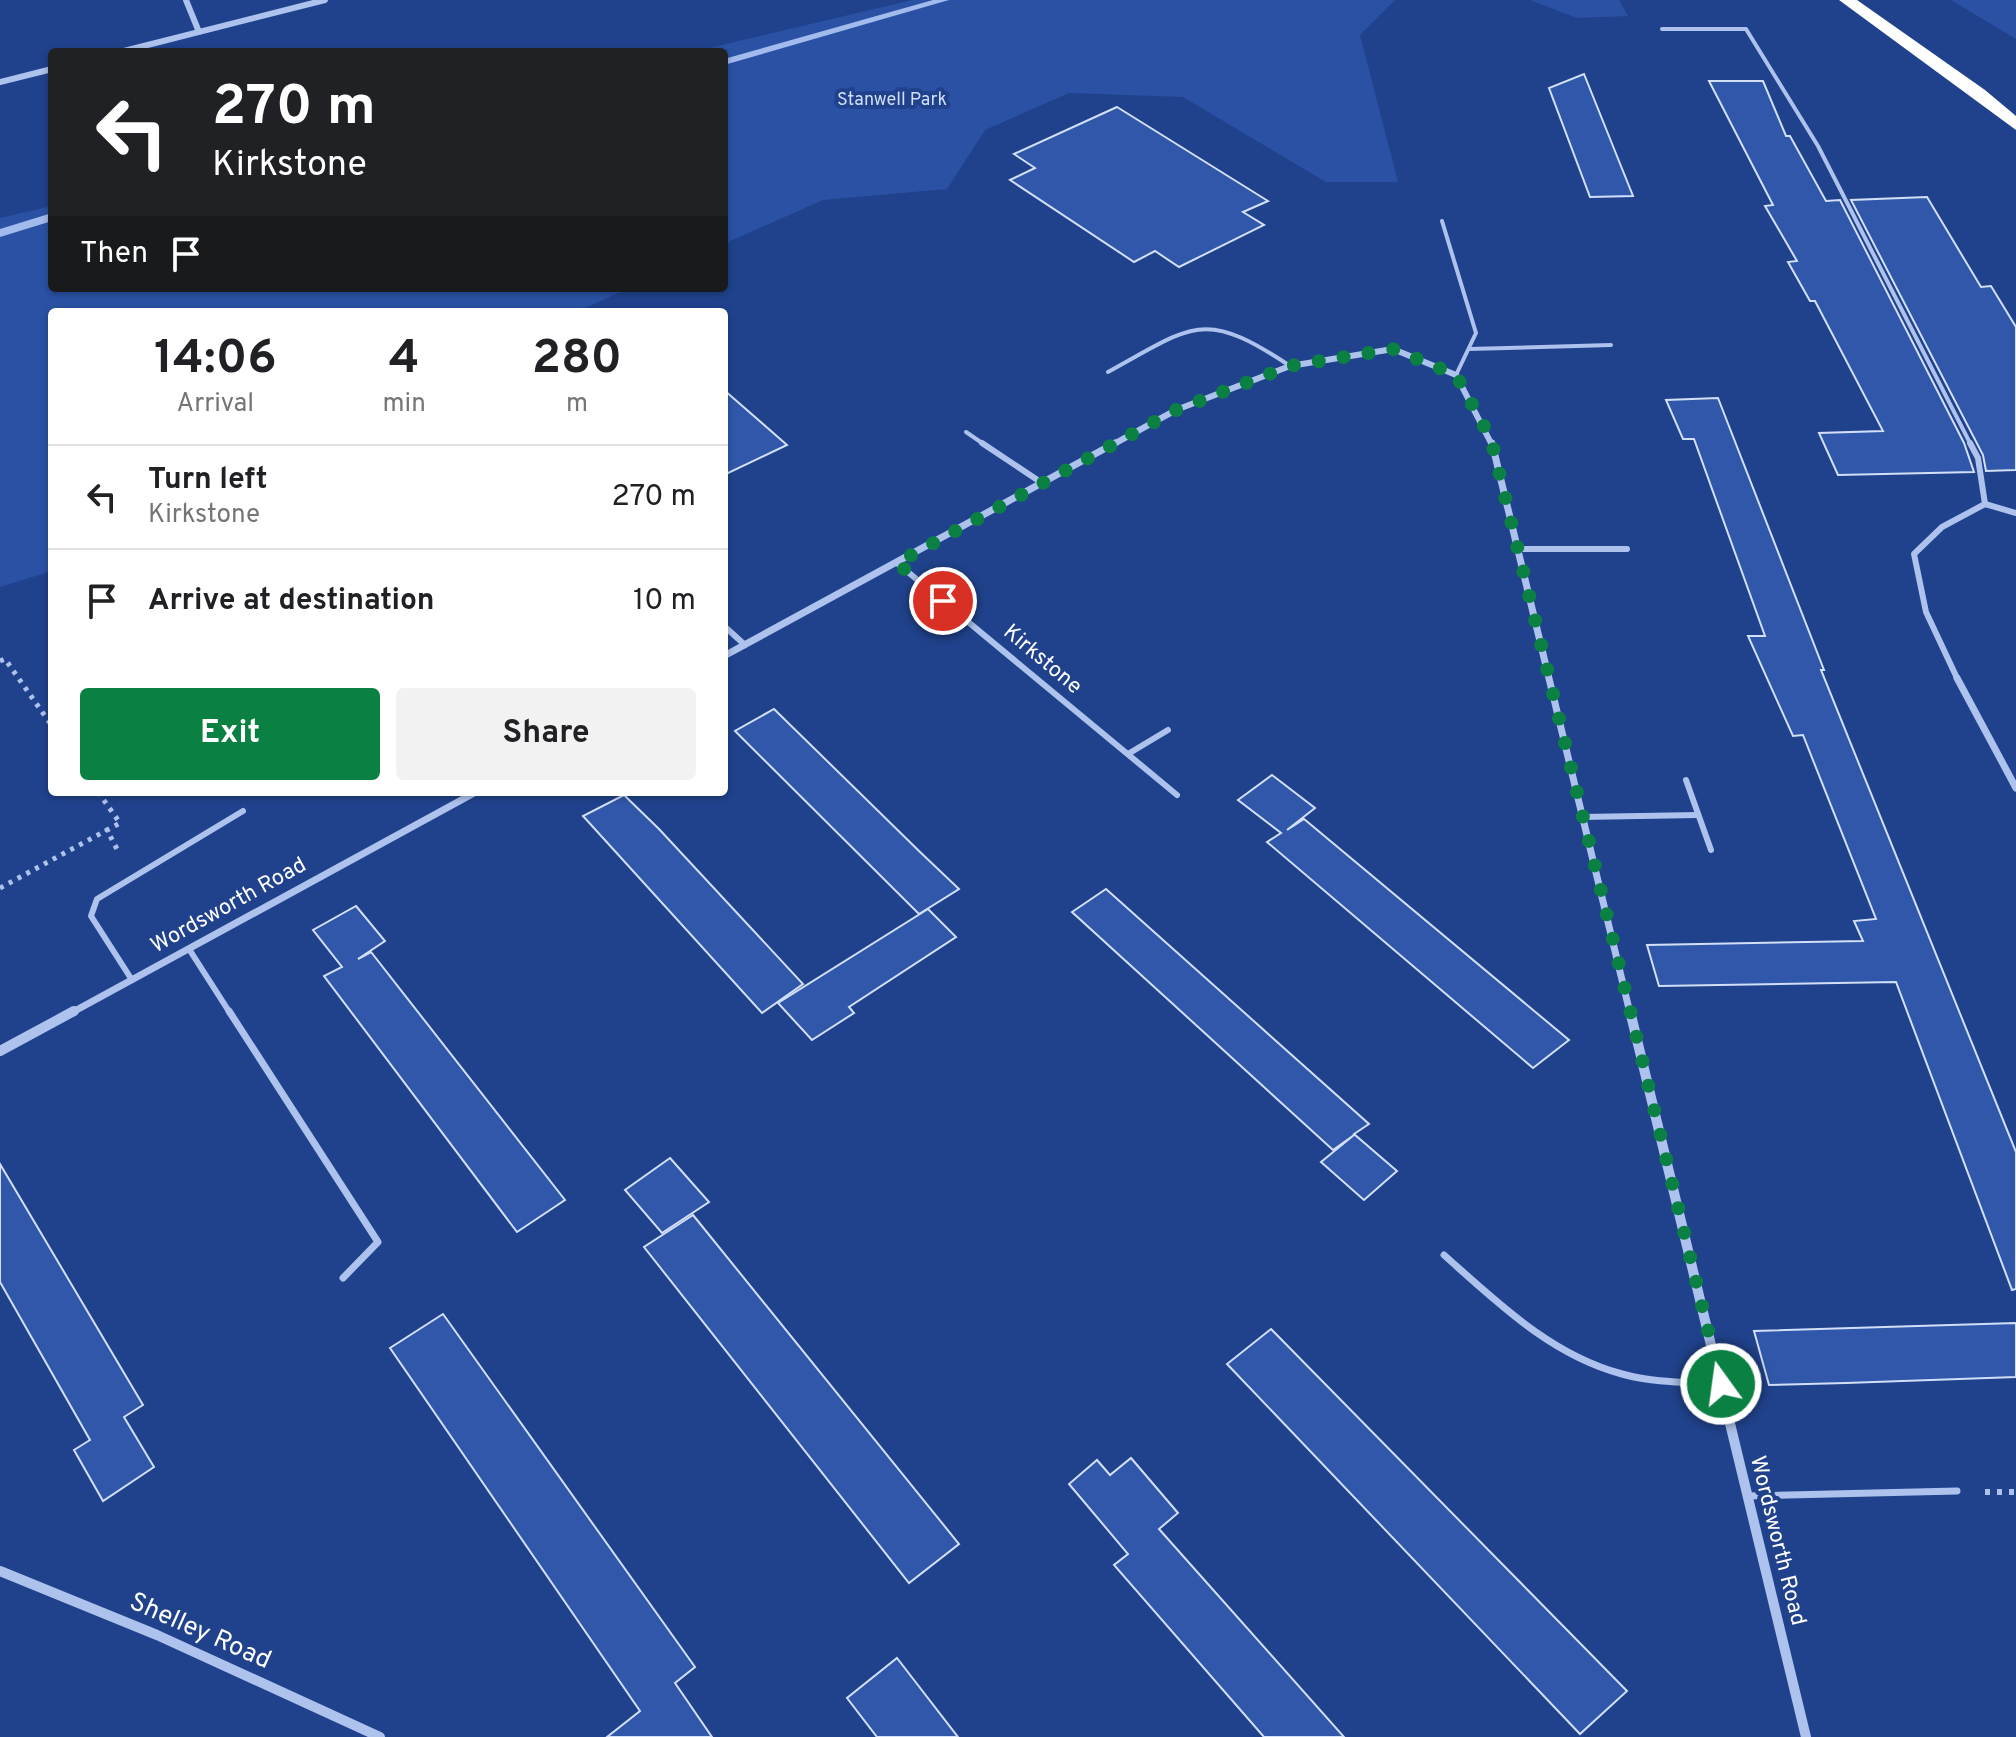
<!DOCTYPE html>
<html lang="en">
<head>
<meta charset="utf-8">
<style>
	body { margin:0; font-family:Overpass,sans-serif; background:#f2f2f2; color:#202124; height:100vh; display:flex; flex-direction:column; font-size:30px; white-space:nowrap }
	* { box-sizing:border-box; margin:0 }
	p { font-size:26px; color:#757577 }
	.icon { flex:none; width:44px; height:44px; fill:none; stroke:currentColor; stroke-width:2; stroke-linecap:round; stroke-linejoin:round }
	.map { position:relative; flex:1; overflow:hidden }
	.details { position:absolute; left:48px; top:308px; width:680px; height:488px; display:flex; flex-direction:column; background:#fff; border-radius:8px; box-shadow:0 2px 6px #0004 }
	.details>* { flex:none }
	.guide { position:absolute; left:48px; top:48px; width:680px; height:244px; border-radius:8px; box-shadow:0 2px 6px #0004; background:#202124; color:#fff; overflow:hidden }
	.pin { position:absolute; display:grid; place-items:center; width:68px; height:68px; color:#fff; margin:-34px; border:4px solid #fff; border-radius:50%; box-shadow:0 2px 8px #0007 }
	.me { position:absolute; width:88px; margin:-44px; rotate:346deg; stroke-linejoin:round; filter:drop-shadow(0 0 6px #0008) }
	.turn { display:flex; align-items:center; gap:28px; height:168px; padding:0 32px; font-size:36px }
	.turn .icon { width:104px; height:104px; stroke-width:2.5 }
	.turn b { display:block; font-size:56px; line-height:68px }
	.then { display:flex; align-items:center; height:76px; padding:0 32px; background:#0003; gap:16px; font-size:30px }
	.eta { display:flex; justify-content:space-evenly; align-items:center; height:136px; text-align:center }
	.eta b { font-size:48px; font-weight:700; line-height:56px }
	.primary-button { display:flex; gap:16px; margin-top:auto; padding:16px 32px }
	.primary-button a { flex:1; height:92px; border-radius:8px; background:#0b8043; color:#fff; font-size:32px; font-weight:700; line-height:92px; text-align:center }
	.primary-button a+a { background:#f2f2f2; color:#202124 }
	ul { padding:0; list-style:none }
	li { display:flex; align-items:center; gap:24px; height:104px; padding:0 32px; border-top:2px solid #e0e0e0 }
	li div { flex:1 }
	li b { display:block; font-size:30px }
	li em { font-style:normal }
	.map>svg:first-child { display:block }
	.green { fill:#2a51a4 }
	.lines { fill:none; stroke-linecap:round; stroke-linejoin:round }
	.stream { fill:#a1bbed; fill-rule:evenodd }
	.building { fill:#3057a9; stroke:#d2dff9; stroke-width:2 }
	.path-far1 { stroke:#adc2ec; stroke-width:5; stroke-dasharray:4 6; stroke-linecap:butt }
	.path { stroke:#adc2ec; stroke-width:6; stroke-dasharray:5 7; stroke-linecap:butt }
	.lane-far2 { stroke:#adc2ec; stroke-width:4 }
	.lane-far1 { stroke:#adc2ec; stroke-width:6 }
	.lane { stroke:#adc2ec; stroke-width:7 }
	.street-far2 { stroke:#adc2ec; stroke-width:6 }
	.street-far1 { stroke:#adc2ec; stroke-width:7 }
	.street { stroke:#adc2ec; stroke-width:10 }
	.highway { fill:#fff; fill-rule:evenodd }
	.route { stroke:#0b8043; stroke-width:14; stroke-dasharray:0 25.2 }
	.labels { text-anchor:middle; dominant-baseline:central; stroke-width:8; stroke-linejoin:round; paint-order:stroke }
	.far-park-label { font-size:18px; fill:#d2dff9; stroke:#20428c }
	.street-label { font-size:22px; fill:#fff; stroke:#20428c }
	.near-street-label { font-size:26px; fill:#fff; stroke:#20428c }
</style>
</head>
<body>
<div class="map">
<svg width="2016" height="1737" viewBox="0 0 2016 1737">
	<rect width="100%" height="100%" fill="#20428c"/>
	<!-- green -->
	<g class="green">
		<path d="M 912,0 L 1395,0 L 1360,35 L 1398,182 L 1326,182 L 1183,97 L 1069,93 L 985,130 L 947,189 L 823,200 L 730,241 L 724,248 L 724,52 L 692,52 Z"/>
		<path d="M 1530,0 L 1619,0 L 1628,16 L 1577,18 Z"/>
		<path d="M 1951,0 L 2016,0 L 2016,39 Z"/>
		<path d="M 52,206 L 52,288 L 656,288 L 618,293 L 577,312 L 52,312 L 52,571 L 0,587 L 0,218 Z"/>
	</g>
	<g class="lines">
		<!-- stream -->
		<g class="stream">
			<path d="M 933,0 L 949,0 L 724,65 L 724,59 Z"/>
			<path d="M 52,213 L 52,221 L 0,237 L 0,229 Z"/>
		</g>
	</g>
	<!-- building -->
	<g class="building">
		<path d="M 1584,74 L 1633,196 L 1590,197 L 1549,88 Z"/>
		<path d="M 1709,81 L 1763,81 L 1786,136 L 1790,136 L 1826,201 L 1840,200 L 1964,443 L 1974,472 L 1838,475 L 1819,433 L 1883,431 L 1815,301 L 1810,301 L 1788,262 L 1797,261 L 1765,206 L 1773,205 Z"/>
		<path d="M 1117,107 L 1268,201 L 1243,212 L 1264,225 L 1179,267 L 1155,251 L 1134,262 L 1010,180 L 1035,168 L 1014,154 Z"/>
		<path d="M 1927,197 L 1981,287 L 1991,286 L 2016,327 L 2016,470 L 1986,471 L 1983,455 L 1851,200 Z"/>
		<path d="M 724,390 L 787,445 L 724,475 Z"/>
		<path d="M 1718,398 L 1824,670 L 1821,670 L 2016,1152 L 2016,1289 L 2012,1290 L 1896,982 L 1659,986 L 1647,945 L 1863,941 L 1854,921 L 1876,919 L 1803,735 L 1793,736 L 1748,636 L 1765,636 L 1694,439 L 1683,439 L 1666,400 Z"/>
		<path d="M 774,709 L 919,851 L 959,889 L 919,914 L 735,731 Z"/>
		<path d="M 1272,775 L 1315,808 L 1287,830 L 1304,819 L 1569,1040 L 1533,1068 L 1267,842 L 1281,833 L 1238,800 Z"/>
		<path d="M 624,795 L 659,829 L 803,984 L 762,1013 L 583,816 Z"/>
		<path d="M 1106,889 L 1369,1124 L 1354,1134 L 1397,1171 L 1364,1200 L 1321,1162 L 1354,1135 L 1333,1150 L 1072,912 Z"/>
		<path d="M 356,906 L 385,941 L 358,959 L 371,952 L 565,1200 L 517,1232 L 324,976 L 342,967 L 313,930 Z"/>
		<path d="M 928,909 L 956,937 L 849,1007 L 854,1013 L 812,1040 L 778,1003 Z"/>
		<path d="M 670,1158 L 709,1202 L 662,1233 L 625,1190 Z"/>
		<path d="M 0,1164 L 143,1405 L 124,1417 L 154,1467 L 103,1501 L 74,1450 L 90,1440 L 0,1282 Z"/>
		<path d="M 693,1215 L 959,1544 L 909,1583 L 644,1247 Z"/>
		<path d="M 443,1314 L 695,1667 L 675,1683 L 712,1737 L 607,1737 L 640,1711 L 390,1348 Z"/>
		<path d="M 2016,1323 L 2016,1377 L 1846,1383 L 1769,1385 L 1754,1331 Z"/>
		<path d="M 1271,1329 L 1627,1691 L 1580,1734 L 1227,1364 Z"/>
		<path d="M 1131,1458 L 1178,1513 L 1159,1529 L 1344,1737 L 1264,1737 L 1114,1565 L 1128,1554 L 1069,1484 L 1097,1460 L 1110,1475 Z"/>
		<path d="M 897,1658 L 958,1737 L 877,1737 L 847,1698 Z"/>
	</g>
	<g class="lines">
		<!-- path-far1 -->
		<g class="path-far1">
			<path d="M 0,661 L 5,659 L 52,726"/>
			<path d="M 98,792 L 120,823 L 107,830 L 119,853"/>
			<path d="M 0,888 L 107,830"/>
		</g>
		<!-- path -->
		<path class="path" d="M 1985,1492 L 2016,1492"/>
		<!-- lane-far2 -->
		<g class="lane-far2">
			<path d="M 1662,29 L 1746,29 L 1818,146 L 1971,445"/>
			<path d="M 1442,221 L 1476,333 L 1456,375"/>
			<path d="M 1469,349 L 1611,345"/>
			<path d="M 1108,372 C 1194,325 1203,308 1290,366"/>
			<path d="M 966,432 L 985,445"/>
		</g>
		<!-- lane-far1 -->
		<g class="lane-far1">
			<path d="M 982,443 L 1042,483"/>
			<path d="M 1985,504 L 2016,513"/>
			<path d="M 1518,549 L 1627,549"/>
			<path d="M 897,563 L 1177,795"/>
			<path d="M 724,626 L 745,645"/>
			<path d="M 1957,678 L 1926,612 L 1914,554 L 1942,527 L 1985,504 L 1978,458 L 1970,443"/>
			<path d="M 1128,754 L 1168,730"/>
			<path d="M 1686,780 L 1711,850"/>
			<path d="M 1582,817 L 1698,815"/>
			<path d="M 189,949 L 230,1013"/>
			<path d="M 132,980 L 91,916 L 97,899 L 243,811"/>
		</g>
		<!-- lane -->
		<g class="lane">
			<path d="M 229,1011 L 378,1242 L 343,1278"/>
			<path d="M 1444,1255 C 1498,1303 1551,1355 1622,1374 C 1654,1383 1688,1382 1721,1384"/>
			<path d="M 1747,1496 L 1957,1491"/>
		</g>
		<!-- street-far2 -->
		<g class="street-far2">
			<path d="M 186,0 L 199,32"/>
			<path d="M 120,52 L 325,0"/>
			<path d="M 0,82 L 52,69"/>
			<path d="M 1112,445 L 1176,410 L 1290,366 L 1393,349 L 1456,375 L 1492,445"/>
		</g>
		<!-- street-far1 -->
		<g class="street-far1">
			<path d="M 1492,443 L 1630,1013"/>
			<path d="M 724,656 L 1115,443"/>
			<path d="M 1957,678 L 2016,788"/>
			<path d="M 71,1013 L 476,792"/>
		</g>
		<!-- street -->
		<g class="street">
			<path d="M 1630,1011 L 1806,1737"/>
			<path d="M 0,1051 L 74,1011"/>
			<path d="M 0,1571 L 157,1635 L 380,1737"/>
		</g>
		<!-- highway -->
		<path class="highway" d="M 1839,0 L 1857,0 L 1985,90 L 2016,116 L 2016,130 Z"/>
	</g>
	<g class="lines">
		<!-- route -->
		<path class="route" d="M 943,601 L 897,563 L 1176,410 L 1290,366 L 1393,349 L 1456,375 L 1491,439 L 1721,1384"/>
	</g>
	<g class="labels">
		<!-- far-park labels -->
		<g class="far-park-label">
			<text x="892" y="100">Stanwell Park</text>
		</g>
		<!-- street labels -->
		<g class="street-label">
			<text transform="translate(1042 660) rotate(40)">Kirkstone</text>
			<text transform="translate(229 906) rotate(-29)">Wordsworth Road</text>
			<text transform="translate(1777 1541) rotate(76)">Wordsworth Road</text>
		</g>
		<!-- near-street labels -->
		<g class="near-street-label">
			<text transform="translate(200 1632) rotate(24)">Shelley Road</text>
		</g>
	</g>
</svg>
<div class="pin" style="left:943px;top:601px;background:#d93025"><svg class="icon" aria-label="arrive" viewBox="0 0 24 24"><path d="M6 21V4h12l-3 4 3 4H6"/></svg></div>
<svg class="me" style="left:1721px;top:1384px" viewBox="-20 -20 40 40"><circle r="17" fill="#0b8043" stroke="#fff" stroke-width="3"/><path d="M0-11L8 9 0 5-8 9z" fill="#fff"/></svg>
<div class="guide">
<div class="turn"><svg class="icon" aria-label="left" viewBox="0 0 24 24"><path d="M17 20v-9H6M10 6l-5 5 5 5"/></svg><div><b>270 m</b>Kirkstone</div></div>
<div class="then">Then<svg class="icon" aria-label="arrive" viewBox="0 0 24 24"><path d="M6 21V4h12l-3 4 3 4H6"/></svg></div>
</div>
<section class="details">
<div class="eta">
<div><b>14:06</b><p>Arrival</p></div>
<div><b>4</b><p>min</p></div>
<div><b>280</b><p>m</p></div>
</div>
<ul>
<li><svg class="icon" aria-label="left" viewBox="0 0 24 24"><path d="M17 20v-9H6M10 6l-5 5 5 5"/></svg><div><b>Turn left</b><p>Kirkstone</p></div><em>270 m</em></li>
<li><svg class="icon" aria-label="arrive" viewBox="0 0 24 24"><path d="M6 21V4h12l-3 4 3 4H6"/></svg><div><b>Arrive at destination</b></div><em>10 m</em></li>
</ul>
<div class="primary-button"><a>Exit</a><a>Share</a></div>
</section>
</div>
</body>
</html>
